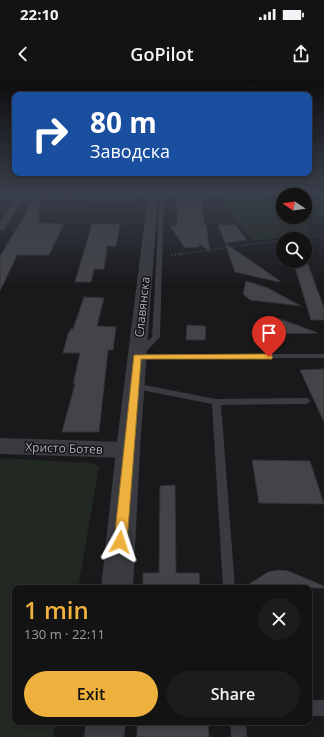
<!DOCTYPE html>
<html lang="en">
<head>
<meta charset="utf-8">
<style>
	body { margin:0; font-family:"Open Sans",sans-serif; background:#1c1c1d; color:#f1f3f6; height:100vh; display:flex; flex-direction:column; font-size:15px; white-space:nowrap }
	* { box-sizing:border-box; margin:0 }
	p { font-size:13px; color:#9d9ea0 }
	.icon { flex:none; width:22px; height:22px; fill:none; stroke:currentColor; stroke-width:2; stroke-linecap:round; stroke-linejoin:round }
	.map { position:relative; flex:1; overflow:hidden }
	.details { position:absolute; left:12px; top:505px; width:300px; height:140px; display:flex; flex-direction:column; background:#131314; border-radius:8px; box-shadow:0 2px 6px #0003,0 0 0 1px #323234 }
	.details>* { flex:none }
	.guide { position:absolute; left:12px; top:12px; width:300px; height:84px; border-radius:8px; box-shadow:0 2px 6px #0003,0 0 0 1px #323234; background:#1a4fa0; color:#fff; overflow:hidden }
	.needle { width:26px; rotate:283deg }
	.controls { position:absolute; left:276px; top:108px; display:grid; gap:8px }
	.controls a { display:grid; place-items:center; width:36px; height:36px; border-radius:50%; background:#131314; box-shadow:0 2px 6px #0003,0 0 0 1px #323234; font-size:20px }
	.pin { position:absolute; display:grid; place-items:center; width:34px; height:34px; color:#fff; margin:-41px -17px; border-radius:50% 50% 50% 0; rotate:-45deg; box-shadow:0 0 4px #0007 }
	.pin .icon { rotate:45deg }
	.me { position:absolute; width:44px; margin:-22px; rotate:5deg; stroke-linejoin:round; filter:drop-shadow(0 0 3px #0008) }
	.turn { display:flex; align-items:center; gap:14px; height:84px; padding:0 12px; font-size:18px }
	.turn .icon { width:52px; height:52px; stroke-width:2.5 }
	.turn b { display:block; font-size:28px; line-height:34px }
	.round { display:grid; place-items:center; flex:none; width:42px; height:42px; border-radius:21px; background:#1c1c1d }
	.head { display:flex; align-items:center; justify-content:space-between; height:68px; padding:0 12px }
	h1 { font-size:24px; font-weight:600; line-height:30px; color:#efb13d }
	.cta { display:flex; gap:8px; margin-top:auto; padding:8px 12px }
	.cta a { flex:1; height:46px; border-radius:24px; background:#efb13d; color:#111; font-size:16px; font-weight:600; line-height:46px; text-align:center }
	.cta a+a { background:#1c1c1d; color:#f1f3f6 }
	.status { display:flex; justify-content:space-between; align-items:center; height:28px; padding:0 20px; background:#131314; direction:ltr }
	.status svg { height:11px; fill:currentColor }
	header { display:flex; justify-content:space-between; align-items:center; height:52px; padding:0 12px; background:#131314; font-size:18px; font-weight:600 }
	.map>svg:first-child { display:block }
	.green { fill:#212922 }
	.building { fill:#434448; stroke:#333337 }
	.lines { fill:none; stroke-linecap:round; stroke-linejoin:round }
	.path-far1 { stroke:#404247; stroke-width:1.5; stroke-dasharray:1 1.5; stroke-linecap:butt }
	.path { stroke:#404247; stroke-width:2; stroke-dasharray:1.5 2; stroke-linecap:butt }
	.service { fill:#3a3b40; fill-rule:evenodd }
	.minor { fill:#3a3b40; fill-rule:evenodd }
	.tertiary { fill:#3a3b40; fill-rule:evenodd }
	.route { fill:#efb13d; stroke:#9b7328 }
	.labels { text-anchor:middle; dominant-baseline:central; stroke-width:3; stroke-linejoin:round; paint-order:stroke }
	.street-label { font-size:12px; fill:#acb0ba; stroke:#141416 }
</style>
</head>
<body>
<div class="status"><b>22:10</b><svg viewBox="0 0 49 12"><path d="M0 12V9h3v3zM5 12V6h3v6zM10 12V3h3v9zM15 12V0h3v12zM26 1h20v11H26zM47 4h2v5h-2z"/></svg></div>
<header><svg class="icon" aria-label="back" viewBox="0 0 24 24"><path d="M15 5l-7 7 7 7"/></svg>GoPilot<svg class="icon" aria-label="share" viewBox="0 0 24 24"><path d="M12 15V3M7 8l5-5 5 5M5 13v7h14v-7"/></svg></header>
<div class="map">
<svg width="324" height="657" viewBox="0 0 324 657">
	<rect width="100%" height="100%" fill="#19191b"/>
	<!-- green -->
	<g class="green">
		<path d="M 220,114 L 324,114 L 324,139 L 321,136 L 305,137 L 305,115 L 283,115 L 283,137 L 298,137 L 312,154 L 253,161 L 226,130 Z"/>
		<path d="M 0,378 L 91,383 L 99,386 L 78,508 L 15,508 L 15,642 L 56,642 L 53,657 L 0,657 Z"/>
	</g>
	<!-- building -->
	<g class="building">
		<path d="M 177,117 L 202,118 L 204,145 L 206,145 L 210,172 L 199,163 L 199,167 L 185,168 L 170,146 L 177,146 Z"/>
		<path d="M 33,121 L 39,121 L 39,143 L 64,144 L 49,175 L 17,175 L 0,211 L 0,176 Z"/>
		<path d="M 92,144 L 120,144 L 116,166 L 107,166 L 104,189 L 94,189 L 91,202 L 75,202 Z"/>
		<path d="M 218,145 L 235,145 L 247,160 L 225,163 Z"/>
		<path d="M 225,163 L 280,201 L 279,202 L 235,192 Z"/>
		<path d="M 305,176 L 324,228 L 324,240 L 311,240 L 293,181 L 305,181 Z"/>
		<path d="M 246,201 L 268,208 L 301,226 L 250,220 L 243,214 Z"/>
		<path d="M 84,217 L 104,218 L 97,246 L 116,247 L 113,270 L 108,270 L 99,352 L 62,352 L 75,304 L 73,304 L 80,273 L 63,273 L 68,254 L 71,249 L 73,249 Z"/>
		<path d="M 271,238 L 283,240 L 318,253 L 276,254 L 262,247 Z"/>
		<path d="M 187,245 L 206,246 L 205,260 L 186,260 Z"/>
		<path d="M 324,289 L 324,342 L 300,290 Z"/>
		<path d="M 252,380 L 310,381 L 324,424 L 259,423 Z"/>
		<path d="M 175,405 L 176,493 L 199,493 L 200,508 L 143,508 L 143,493 L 159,493 L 160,406 Z"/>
		<path d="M 278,490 L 288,491 L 324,506 L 324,508 L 243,508 L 268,492 Z"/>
		<path d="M 137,642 L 208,642 L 209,657 L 137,657 Z"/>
	</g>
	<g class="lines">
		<!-- path-far1 -->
		<g class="path-far1">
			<path d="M 288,159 L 324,155"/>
			<path d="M 180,174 L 283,160"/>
		</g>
		<!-- path -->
		<path class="path" d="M 171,175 L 188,173"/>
		<!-- service -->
		<g class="service">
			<path d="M 160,114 L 164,114 L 160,257 L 144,274 L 324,274 L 324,278 L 134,279 L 133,277 L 134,275 L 152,257 Z"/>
			<path d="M 134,303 L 216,319 L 307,318 L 311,321 L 307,324 L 221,325 L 235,508 L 223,508 L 212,324 L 131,308 L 130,306 Z"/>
			<rect x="309" y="620" width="15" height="16"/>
			<path d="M 230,642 L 246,642 L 247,657 L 231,657 Z"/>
		</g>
		<!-- minor -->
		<g class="minor">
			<path d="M 0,114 L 133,115 L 137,118 L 133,121 L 24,119 L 4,150 L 0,151 L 0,141 L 15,119 L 0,119 Z"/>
			<path d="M 0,358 L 128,362 L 135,364 L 138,370 L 135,376 L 128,378 L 0,374 Z"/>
		</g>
		<!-- tertiary -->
		<g class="tertiary">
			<path d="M 148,114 L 158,114 L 140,370 L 133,508 L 101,508 L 116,370 Z"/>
			<path d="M 86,642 L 126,642 L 124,657 L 84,657 Z"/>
		</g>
	</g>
	<!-- sky -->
	<linearGradient id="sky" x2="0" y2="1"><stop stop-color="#0e0e0f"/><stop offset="0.55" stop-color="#383e4a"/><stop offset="1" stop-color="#383e4a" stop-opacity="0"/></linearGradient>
	<rect width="324" height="206" fill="url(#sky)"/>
	<!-- route -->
	<path class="route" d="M 269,274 L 272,275 L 272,279 L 141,279 L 127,462 L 125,466 L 120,468 L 116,466 L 114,462 L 134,275 Z"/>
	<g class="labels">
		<!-- street labels -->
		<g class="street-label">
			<text transform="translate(142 227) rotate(-84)">Славянска</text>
			<text transform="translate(64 368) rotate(2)">Христо Ботев</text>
		</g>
	</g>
</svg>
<div class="controls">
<a><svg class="needle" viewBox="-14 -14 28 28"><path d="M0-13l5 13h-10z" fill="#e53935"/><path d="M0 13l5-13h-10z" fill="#9d9ea0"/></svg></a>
<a><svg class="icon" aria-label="search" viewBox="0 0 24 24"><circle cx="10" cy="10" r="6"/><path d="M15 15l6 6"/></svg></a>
</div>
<div class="pin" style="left:269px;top:277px;background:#d93025"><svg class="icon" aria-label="arrive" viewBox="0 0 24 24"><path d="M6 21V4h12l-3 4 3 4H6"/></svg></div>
<svg class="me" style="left:120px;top:462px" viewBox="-20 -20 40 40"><path d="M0-17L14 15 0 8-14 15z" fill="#efb13d" stroke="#fff" stroke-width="4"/></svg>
<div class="guide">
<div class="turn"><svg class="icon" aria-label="right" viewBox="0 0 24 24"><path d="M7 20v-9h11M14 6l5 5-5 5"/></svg><div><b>80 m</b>Заводска</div></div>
</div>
<section class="details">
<div class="head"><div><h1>1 min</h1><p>130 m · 22:11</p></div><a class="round"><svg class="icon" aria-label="close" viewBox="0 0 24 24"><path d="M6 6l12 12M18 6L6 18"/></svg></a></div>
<div class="cta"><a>Exit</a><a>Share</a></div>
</section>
</div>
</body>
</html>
